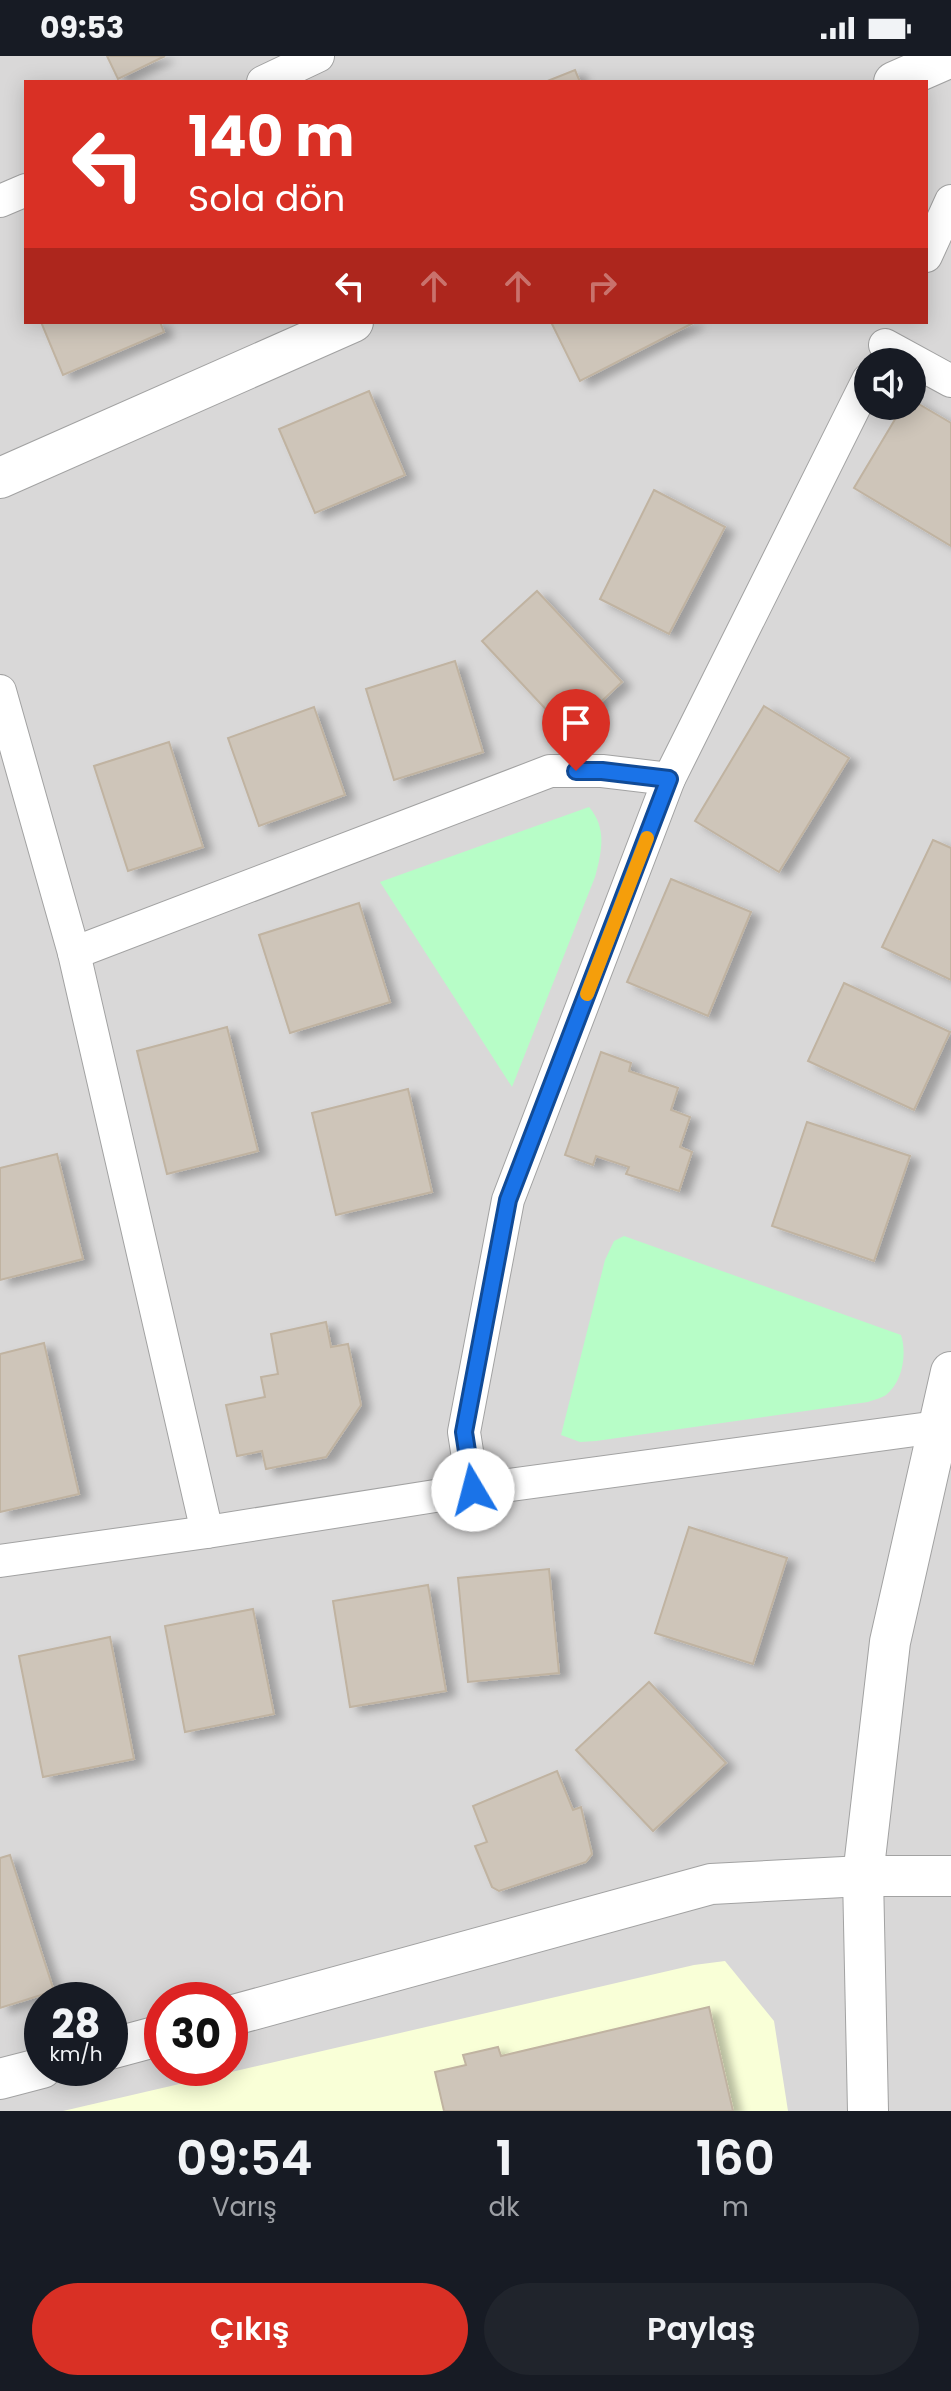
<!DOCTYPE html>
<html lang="tr">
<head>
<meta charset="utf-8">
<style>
	body { margin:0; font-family:Poppins,sans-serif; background:#20242c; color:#f1f3f6; height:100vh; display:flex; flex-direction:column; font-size:30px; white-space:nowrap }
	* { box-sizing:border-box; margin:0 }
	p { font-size:26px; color:#9ea1a6 }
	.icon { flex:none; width:44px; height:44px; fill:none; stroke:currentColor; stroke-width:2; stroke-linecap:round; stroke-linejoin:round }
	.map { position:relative; height:2055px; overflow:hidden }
	.drawer { display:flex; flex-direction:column; background:#171b24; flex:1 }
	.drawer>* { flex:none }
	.banner { position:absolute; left:24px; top:24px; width:904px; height:244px; border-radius:0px; box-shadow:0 4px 20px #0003; background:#d93025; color:#fff; overflow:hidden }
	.controls { position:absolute; left:854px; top:292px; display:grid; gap:16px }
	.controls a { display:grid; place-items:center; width:72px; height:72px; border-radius:50%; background:#171b24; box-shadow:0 4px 20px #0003; font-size:40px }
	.speed { position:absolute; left:24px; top:1926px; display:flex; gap:16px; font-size:40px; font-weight:700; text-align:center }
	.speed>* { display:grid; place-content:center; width:104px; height:104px; border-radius:50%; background:#171b24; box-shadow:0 4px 20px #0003; line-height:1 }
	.speed small { font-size:20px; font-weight:400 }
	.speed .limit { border:12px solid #d22; background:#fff; color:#111 }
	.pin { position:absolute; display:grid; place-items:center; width:68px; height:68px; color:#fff; margin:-82px -34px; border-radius:50% 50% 50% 0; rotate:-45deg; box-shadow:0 0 8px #0007 }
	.pin .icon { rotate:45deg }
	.me { position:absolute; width:88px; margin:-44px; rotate:352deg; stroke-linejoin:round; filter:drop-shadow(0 0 6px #0008) }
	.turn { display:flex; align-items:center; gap:28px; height:168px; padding:0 32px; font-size:36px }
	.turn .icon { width:104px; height:104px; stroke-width:2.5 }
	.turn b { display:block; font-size:56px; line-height:68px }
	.lanes { display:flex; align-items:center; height:76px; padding:0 32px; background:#0003; justify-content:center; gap:40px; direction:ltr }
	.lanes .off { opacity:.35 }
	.eta { display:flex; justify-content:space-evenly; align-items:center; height:136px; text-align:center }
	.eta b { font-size:48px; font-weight:600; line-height:56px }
	.button { display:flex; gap:16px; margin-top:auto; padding:16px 32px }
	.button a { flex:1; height:92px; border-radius:48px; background:#d93025; color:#fff; font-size:32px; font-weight:600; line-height:92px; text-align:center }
	.button a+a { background:#20242c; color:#f1f3f6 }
	.status { display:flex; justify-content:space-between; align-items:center; height:56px; padding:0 40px; background:#171b24; direction:ltr }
	.status svg { height:22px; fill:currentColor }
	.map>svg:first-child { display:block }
	.residential { fill:#d9d8d8; fill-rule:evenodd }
	.education { fill:#f9ffd7 }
	.park { fill:#b7fdc7 }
	.building { fill:#cec5b9; stroke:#c0b3a1; stroke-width:2; filter:url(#shadow) }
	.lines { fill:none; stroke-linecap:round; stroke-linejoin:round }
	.minor-casing { stroke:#a2a2a2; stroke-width:34 }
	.tertiary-casing { stroke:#a2a2a2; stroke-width:42 }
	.minor { stroke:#fff; stroke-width:32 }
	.tertiary { stroke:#fff; stroke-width:40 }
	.route-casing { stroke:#114b97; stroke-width:20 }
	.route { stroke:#1a73e8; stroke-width:14 }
	.slow { stroke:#f59e0b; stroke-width:14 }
</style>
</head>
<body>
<div class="status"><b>09:53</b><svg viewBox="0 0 49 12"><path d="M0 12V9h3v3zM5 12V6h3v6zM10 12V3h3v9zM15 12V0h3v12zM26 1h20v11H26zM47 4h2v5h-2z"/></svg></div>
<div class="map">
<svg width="951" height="2055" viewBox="0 0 951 2055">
	<defs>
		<filter id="shadow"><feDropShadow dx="9" dy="5" stdDeviation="4" flood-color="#0004"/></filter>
	</defs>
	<rect width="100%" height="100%" fill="#eeebdf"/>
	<!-- residential -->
	<path class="residential" d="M 0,0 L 951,0 L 951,2055 L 0,2055 ZM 26,26 L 926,26 L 926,266 L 26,266 ZM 868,306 L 912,306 L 912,350 L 868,350 ZM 42,1944 L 110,1944 L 110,2012 L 42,2012 ZM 162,1944 L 230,1944 L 230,2012 L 162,2012 Z"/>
	<!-- education -->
	<path class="education" d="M 725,1905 L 774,1965 L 788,2055 L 63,2055 L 694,1909 Z"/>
	<!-- park -->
	<g class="park">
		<path d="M 589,751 C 607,772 602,795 595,821 L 512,1031 L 380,826 Z"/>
		<path d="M 624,1180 L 901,1279 C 907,1297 903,1326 886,1339 C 882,1342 873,1344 868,1346 L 596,1385 L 580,1386 L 561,1379 L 605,1204 L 614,1185 Z"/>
	</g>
	<!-- building -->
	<g class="building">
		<path d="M 107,0 L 165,0 L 118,23 Z"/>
		<path d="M 575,14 L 580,26 L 545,26 Z"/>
		<path d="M 41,266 L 160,266 L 164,276 L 63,319 Z"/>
		<path d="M 551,266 L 695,266 L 580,325 Z"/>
		<path d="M 369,335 L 405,419 L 315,457 L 279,373 Z"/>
		<path d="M 912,344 L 951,367 L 951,490 L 854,432 L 903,350 L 912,350 Z"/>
		<path d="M 654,434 L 725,471 L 669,578 L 600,543 Z"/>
		<path d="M 537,535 L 622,626 L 568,677 L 482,585 Z"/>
		<path d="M 455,605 L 483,696 L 394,724 L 366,633 Z"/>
		<path d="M 764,650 L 849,702 L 779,816 L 695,765 Z"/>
		<path d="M 314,651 L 345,739 L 259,770 L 228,682 Z"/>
		<path d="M 169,686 L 203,791 L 128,815 L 94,710 Z"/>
		<path d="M 933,784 L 951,792 L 951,924 L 882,891 Z"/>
		<path d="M 671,823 L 751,856 L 708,960 L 627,926 Z"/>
		<path d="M 359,847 L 390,946 L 290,977 L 259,879 Z"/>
		<path d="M 844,927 L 950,976 L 914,1054 L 808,1005 Z"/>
		<path d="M 227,971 L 258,1095 L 167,1118 L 137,995 Z"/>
		<path d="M 601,996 L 631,1007 L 629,1015 L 678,1032 L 671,1054 L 690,1061 L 680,1091 L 692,1096 L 679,1135 L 626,1118 L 629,1111 L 596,1100 L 593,1109 L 565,1099 Z"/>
		<path d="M 408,1033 L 432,1136 L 336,1159 L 312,1057 Z"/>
		<path d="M 807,1066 L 910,1100 L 874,1205 L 772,1170 Z"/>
		<path d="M 57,1098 L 83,1203 L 0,1224 L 0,1112 Z"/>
		<path d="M 326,1266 L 331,1291 L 348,1288 L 361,1349 L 326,1401 L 266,1413 L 262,1395 L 237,1400 L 226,1349 L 265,1341 L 261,1321 L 278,1318 L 271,1278 Z"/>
		<path d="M 44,1287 L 79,1438 L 0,1456 L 0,1298 Z"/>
		<path d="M 689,1471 L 787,1502 L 753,1608 L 655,1577 Z"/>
		<path d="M 549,1513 L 559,1617 L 468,1626 L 458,1522 Z"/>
		<path d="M 428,1529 L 446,1635 L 350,1651 L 333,1545 Z"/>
		<path d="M 253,1553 L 274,1658 L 185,1676 L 165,1570 Z"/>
		<path d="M 110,1581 L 134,1703 L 43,1721 L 19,1600 Z"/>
		<path d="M 649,1626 L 726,1707 L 653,1775 L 576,1694 Z"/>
		<path d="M 557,1715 L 573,1754 L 581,1751 L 592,1798 L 586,1806 L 499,1835 L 492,1831 L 475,1790 L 487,1786 L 473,1750 Z"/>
		<path d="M 10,1799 L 54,1935 L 0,1952 L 0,1802 Z"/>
		<path d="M 709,1951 L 733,2055 L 444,2055 L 435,2016 L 466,2009 L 463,1999 L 498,1991 L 501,2000 Z"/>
	</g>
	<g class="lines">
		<!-- minor casing -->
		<g class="minor-casing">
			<g id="minor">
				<path d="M 263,26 L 318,0"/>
				<path d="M 0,145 L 26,134"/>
				<path d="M 926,200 L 951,145"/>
				<path d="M 885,289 L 951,325"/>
				<path d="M 0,635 L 74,897 L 207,1476"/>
				<path d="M 74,897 L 550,715 L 602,715 L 669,723"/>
				<path d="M 473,1434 L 464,1376 L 508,1144 L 669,723 L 868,324"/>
				<path d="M 0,1505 L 207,1476 L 473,1434 L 937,1371"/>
			</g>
		</g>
		<!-- tertiary casing -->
		<g class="tertiary-casing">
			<g id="tertiary">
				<path d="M 894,26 L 951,1"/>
				<path d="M 0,422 L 353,266"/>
				<path d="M 230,1960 L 711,1828 L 863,1820 L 951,1820"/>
				<path d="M 110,1993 L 162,1979"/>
				<path d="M 0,2023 L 42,2012"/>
				<path d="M 868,2055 L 863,1820 L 890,1586 L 951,1316"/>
			</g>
		</g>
		<!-- minor -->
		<use href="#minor" class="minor"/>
		<!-- tertiary -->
		<use href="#tertiary" class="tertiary"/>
	</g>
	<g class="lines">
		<!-- route casing -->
		<g class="route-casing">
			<path id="route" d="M 473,1434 L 464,1376 L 508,1144 L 669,723 L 602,715 L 576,715"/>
		</g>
		<!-- route -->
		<use href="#route" class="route"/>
		<!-- slow -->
		<path class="slow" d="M 587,938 L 647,782"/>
	</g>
</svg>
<div class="controls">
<a><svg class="icon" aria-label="sound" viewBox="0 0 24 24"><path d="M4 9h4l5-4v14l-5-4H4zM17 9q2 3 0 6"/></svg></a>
</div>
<div class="speed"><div>28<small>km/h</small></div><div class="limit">30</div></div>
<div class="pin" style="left:576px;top:715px;background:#d93025"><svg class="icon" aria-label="arrive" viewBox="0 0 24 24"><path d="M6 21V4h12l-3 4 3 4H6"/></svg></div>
<svg class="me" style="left:473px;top:1434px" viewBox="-20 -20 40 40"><circle r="19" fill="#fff"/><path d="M0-13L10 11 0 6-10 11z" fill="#1a73e8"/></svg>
<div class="banner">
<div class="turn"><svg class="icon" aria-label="left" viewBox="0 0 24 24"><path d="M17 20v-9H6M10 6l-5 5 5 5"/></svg><div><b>140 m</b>Sola dön</div></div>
<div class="lanes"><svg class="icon" aria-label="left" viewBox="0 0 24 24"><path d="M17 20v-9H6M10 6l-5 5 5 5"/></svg><svg class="icon off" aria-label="ahead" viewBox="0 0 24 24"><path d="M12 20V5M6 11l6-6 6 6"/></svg><svg class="icon off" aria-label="ahead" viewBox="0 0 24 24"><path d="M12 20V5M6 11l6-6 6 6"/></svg><svg class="icon off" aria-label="right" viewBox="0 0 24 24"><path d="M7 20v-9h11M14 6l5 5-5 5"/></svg></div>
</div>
</div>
<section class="drawer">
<div class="eta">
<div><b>09:54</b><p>Varış</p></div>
<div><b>1</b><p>dk</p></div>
<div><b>160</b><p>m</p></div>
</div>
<div class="button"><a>Çıkış</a><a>Paylaş</a></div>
</section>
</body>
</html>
